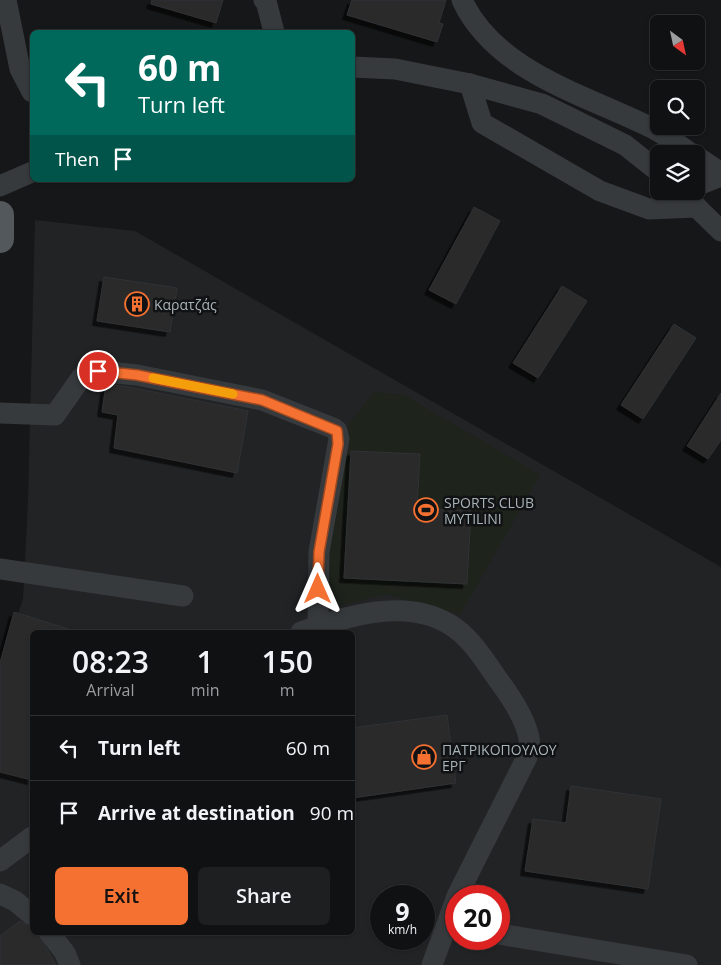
<!DOCTYPE html>
<html lang="en">
<head>
<meta charset="utf-8">
<style>
	body { margin:0; font-family:"Open Sans",sans-serif; background:#1e1f20; color:#f1f3f6; height:100vh; display:flex; flex-direction:column; font-size:19px; white-space:nowrap }
	* { box-sizing:border-box; margin:0 }
	p { font-size:16px; color:#9c9d9f }
	.icon { flex:none; width:28px; height:28px; fill:none; stroke:currentColor; stroke-width:2; stroke-linecap:round; stroke-linejoin:round }
	.map { position:relative; flex:1; overflow:hidden }
	.drawer { position:absolute; left:30px; top:630px; width:325px; height:305px; display:flex; flex-direction:column; background:#101112; border-radius:8px; box-shadow:0 1px 4px #0004,0 0 0 1px #303132 }
	.drawer>* { flex:none }
	.top-card { position:absolute; left:30px; top:30px; width:325px; height:152px; border-radius:8px; box-shadow:0 1px 4px #0004,0 0 0 1px #303132; background:#00695c; color:#fff; overflow:hidden }
	.needle { width:32px; rotate:147deg }
	.controls { position:absolute; left:650px; top:15px; display:grid; gap:10px }
	.controls a { display:grid; place-items:center; width:55px; height:55px; border-radius:8px; background:#101112; box-shadow:0 1px 4px #0004,0 0 0 1px #303132; font-size:25px }
	.speed { position:absolute; left:370px; top:885px; display:flex; gap:10px; font-size:25px; font-weight:700; text-align:center }
	.speed>* { display:grid; place-content:center; width:65px; height:65px; border-radius:50%; background:#101112; box-shadow:0 1px 4px #0004,0 0 0 1px #303132; line-height:1 }
	.speed small { font-size:12px; font-weight:400 }
	.speed .limit { border:8px solid #d22; background:#fff; color:#111 }
	.pin { position:absolute; display:grid; place-items:center; width:42px; height:42px; color:#fff; margin:-21px; border:2px solid #fff; border-radius:50%; box-shadow:0 1px 5px #0007 }
	.me { position:absolute; width:55px; margin:-28px; rotate:0deg; stroke-linejoin:round; filter:drop-shadow(0 0 4px #0008) }
	.turn { display:flex; align-items:center; gap:18px; height:105px; padding:0 25px; font-size:22px }
	.turn .icon { width:65px; height:65px; stroke-width:2.5 }
	.turn b { display:block; font-size:35px; line-height:42px }
	.then { display:flex; align-items:center; height:48px; padding:0 25px; background:#0003; gap:10px; font-size:19px }
	.eta { display:flex; justify-content:space-evenly; align-items:center; height:85px; text-align:center }
	.eta b { font-size:30px; font-weight:600; line-height:35px }
	.action { display:flex; gap:10px; margin-top:auto; padding:10px 25px }
	.action a { flex:1; height:58px; border-radius:8px; background:#f57131; color:#111; font-size:20px; font-weight:600; line-height:58px; text-align:center }
	.action a+a { background:#1e1f20; color:#f1f3f6 }
	ul { padding:0; list-style:none }
	li { display:flex; align-items:center; gap:15px; height:65px; padding:0 25px; border-top:1px solid #303132 }
	li div { flex:1 }
	li b { display:block; font-size:19px }
	li em { font-style:normal }
	.map>svg:first-child { display:block }
	.built { fill:#222325; fill-rule:evenodd }
	.green { fill:#1e231c }
	.building { fill:#292a2c; stroke:#303234; filter:url(#shadow) }
	.lines { fill:none; stroke-linecap:round; stroke-linejoin:round }
	.minor { stroke:#373a3d; stroke-width:21 }
	.major { stroke:#53585c; stroke-width:28 }
	.route-casing { stroke:#9f4920; stroke-width:12 }
	.route { stroke:#f57131; stroke-width:9 }
	.slow { stroke:#f59e0b; stroke-width:9 }
	.labels { text-anchor:middle; dominant-baseline:central; stroke-width:5; stroke-linejoin:round; paint-order:stroke }
	.poi-label { font-size:14px; fill:#a8b3b9; stroke:#111213; text-anchor:start }
</style>
</head>
<body>
<div class="map">
<svg width="721" height="965" viewBox="0 0 721 965">
	<defs>
		<filter id="shadow"><feDropShadow dx="-4.5" dy="4.5" stdDeviation="0" flood-color="#0009"/></filter>
	</defs>
	<rect width="100%" height="100%" fill="#161718"/>
	<!-- built -->
	<path class="built" d="M 35,220 L 135,231 L 721,567 L 721,965 L 0,965 L 0,665 L 23,599 L 28,501 ZM 32,632 L 352,632 L 352,932 L 32,932 ZM 381,896 L 424,896 L 424,939 L 381,939 ZM 456,896 L 499,896 L 499,939 L 456,939 Z"/>
	<!-- green -->
	<path class="green" d="M 374,392 L 404,395 L 540,475 L 460,615 L 386,594 L 327,609 L 325,546 L 348,425 Z"/>
	<!-- building -->
	<g class="building">
		<path d="M 152,0 L 223,0 L 216,23 L 151,4 Z"/>
		<path d="M 352,0 L 446,0 L 439,23 L 443,24 L 437,42 L 347,15 Z"/>
		<path d="M 474,207 L 500,221 L 456,304 L 429,290 Z"/>
		<path d="M 104,277 L 177,288 L 170,332 L 97,321 Z"/>
		<path d="M 562,286 L 587,301 L 538,378 L 513,363 Z"/>
		<path d="M 674,324 L 696,338 L 643,419 L 621,405 Z"/>
		<path d="M 106,384 L 129,387 L 248,411 L 237,473 L 114,448 L 118,415 L 102,412 Z"/>
		<path d="M 721,393 L 721,440 L 708,459 L 687,446 Z"/>
		<path d="M 351,451 L 420,454 L 417,508 L 471,511 L 467,584 L 344,578 Z"/>
		<path d="M 14,612 L 68,629 L 67,632 L 32,632 L 32,780 L 0,772 L 0,663 Z"/>
		<path d="M 447,715 L 456,783 L 352,798 L 352,728 Z"/>
		<path d="M 571,786 L 661,799 L 648,889 L 525,871 L 533,819 L 566,823 Z"/>
		<path d="M 20,921 L 32,927 L 32,932 L 37,932 L 56,965 L 0,965 L 0,936 Z"/>
	</g>
	<g class="lines">
		<!-- minor -->
		<g class="minor">
			<path d="M 6,0 L 20,69 L 32,92"/>
			<path d="M 264,0 L 266,1 L 274,32"/>
			<path d="M 462,0 C 496,73 587,95 654,129 C 667,136 680,146 692,154"/>
			<path d="M 352,67 L 395,69 L 470,84 L 542,104 L 625,145 L 659,172"/>
			<path d="M 470,84 L 482,123 L 600,191 L 649,209 L 697,207"/>
			<path d="M 696,156 L 721,173"/>
			<path d="M 0,186 L 32,172"/>
			<path d="M 696,186 L 721,176"/>
			<path d="M 680,191 L 721,231"/>
			<path d="M 0,413 L 55,415 L 81,378 L 86,374 L 99,371 L 137,375 L 262,400 L 333,428 L 337,431 L 339,439 L 319,552 L 318,626"/>
			<path d="M 0,569 L 183,596"/>
			<path d="M 301,632 C 345,617 404,597 449,624 C 470,636 485,661 499,681 C 511,697 525,718 529,738 C 531,744 528,751 527,757 L 457,896"/>
			<path d="M 0,861 L 32,837"/>
			<path d="M 0,894 L 15,901 L 32,915"/>
			<path d="M 49,932 L 65,953 L 70,965"/>
			<path d="M 499,934 L 687,965"/>
			<path d="M 432,965 L 456,899"/>
		</g>
		<!-- major -->
		<path class="major" d="M 0,215 L 0,239"/>
	</g>
	<g class="lines">
		<!-- route casing -->
		<g class="route-casing">
			<path id="route" d="M 98,371 L 137,375 L 262,400 L 337,431 L 338,444 L 319,552 L 318,589"/>
		</g>
		<!-- route -->
		<use href="#route" class="route"/>
		<!-- slow -->
		<path class="slow" d="M 153,378 L 233,394"/>
	</g>
	<!-- icons -->
	<defs>
		<g id="building-ring" transform="scale(1.25)"><circle r="9.5" fill="#111213" stroke="#f57131" stroke-width="1.5"/><path d="M-4-6H4V6H1V3H-1V6H-4ZM-2.5-4.3h1.7v1.8h-1.7ZM.8-4.3h1.7v1.8H.8ZM-2.5-1h1.7V.8h-1.7ZM.8-1h1.7V.8H.8Z" fill="#f57131"/></g>
		<g id="stadium-ring" transform="scale(1.25)"><circle r="9.5" fill="#111213" stroke="#f57131" stroke-width="1.5"/><path d="M0-5a6.5 5 0 1 0 0 10a6.5 5 0 1 0 0-10ZM-3.5-1.8h7v3.6h-7Z" fill="#f57131"/></g>
		<g id="shop-ring" transform="scale(1.25)"><circle r="9.5" fill="#111213" stroke="#f57131" stroke-width="1.5"/><path d="M-5-2.5h2.3a2.7 3.5 0 0 1 5.4 0H5L5.5 6h-11ZM-1.5-2.5h3a1.5 2.3 0 0 0-3 0Z" fill="#f57131"/></g>
	</defs>
	<g fill-rule="evenodd">
		<use href="#building-ring" x="137" y="304"/>
		<use href="#stadium-ring" x="426" y="510"/>
		<use href="#shop-ring" x="424" y="757"/>
	</g>
	<g class="labels">
		<!-- poi labels -->
		<g class="poi-label">
			<text x="154" y="304">Καρατζάς</text>
			<text x="444" y="502">SPORTS CLUB<tspan x="444" dy="16">MYTILINI</tspan></text>
			<text x="442" y="749">ΠΑΤΡΙΚΟΠΟΥΛΟΥ<tspan x="442" dy="16">ΕΡΓ</tspan></text>
		</g>
	</g>
</svg>
<div class="controls">
<a><svg class="needle" viewBox="-14 -14 28 28"><path d="M0-13l5 13h-10z" fill="#e53935"/><path d="M0 13l5-13h-10z" fill="#9c9d9f"/></svg></a>
<a><svg class="icon" aria-label="search" viewBox="0 0 24 24"><circle cx="10" cy="10" r="6"/><path d="M15 15l6 6"/></svg></a>
<a><svg class="icon" aria-label="layers" viewBox="0 0 24 24"><path d="M12 4l9 5-9 5-9-5zM3 14l9 5 9-5"/></svg></a>
</div>
<div class="speed"><div>9<small>km/h</small></div><div class="limit">20</div></div>
<div class="pin" style="left:98px;top:371px;background:#d93025"><svg class="icon" aria-label="arrive" viewBox="0 0 24 24"><path d="M6 21V4h12l-3 4 3 4H6"/></svg></div>
<svg class="me" style="left:318px;top:589px" viewBox="-20 -20 40 40"><path d="M0-17L14 15 0 8-14 15z" fill="#f57131" stroke="#fff" stroke-width="4"/></svg>
<div class="top-card">
<div class="turn"><svg class="icon" aria-label="left" viewBox="0 0 24 24"><path d="M17 20v-9H6M10 6l-5 5 5 5"/></svg><div><b>60 m</b>Turn left</div></div>
<div class="then">Then<svg class="icon" aria-label="arrive" viewBox="0 0 24 24"><path d="M6 21V4h12l-3 4 3 4H6"/></svg></div>
</div>
<section class="drawer">
<div class="eta">
<div><b>08:23</b><p>Arrival</p></div>
<div><b>1</b><p>min</p></div>
<div><b>150</b><p>m</p></div>
</div>
<ul>
<li><svg class="icon" aria-label="left" viewBox="0 0 24 24"><path d="M17 20v-9H6M10 6l-5 5 5 5"/></svg><div><b>Turn left</b></div><em>60 m</em></li>
<li><svg class="icon" aria-label="arrive" viewBox="0 0 24 24"><path d="M6 21V4h12l-3 4 3 4H6"/></svg><div><b>Arrive at destination</b></div><em>90 m</em></li>
</ul>
<div class="action"><a>Exit</a><a>Share</a></div>
</section>
</div>
</body>
</html>
